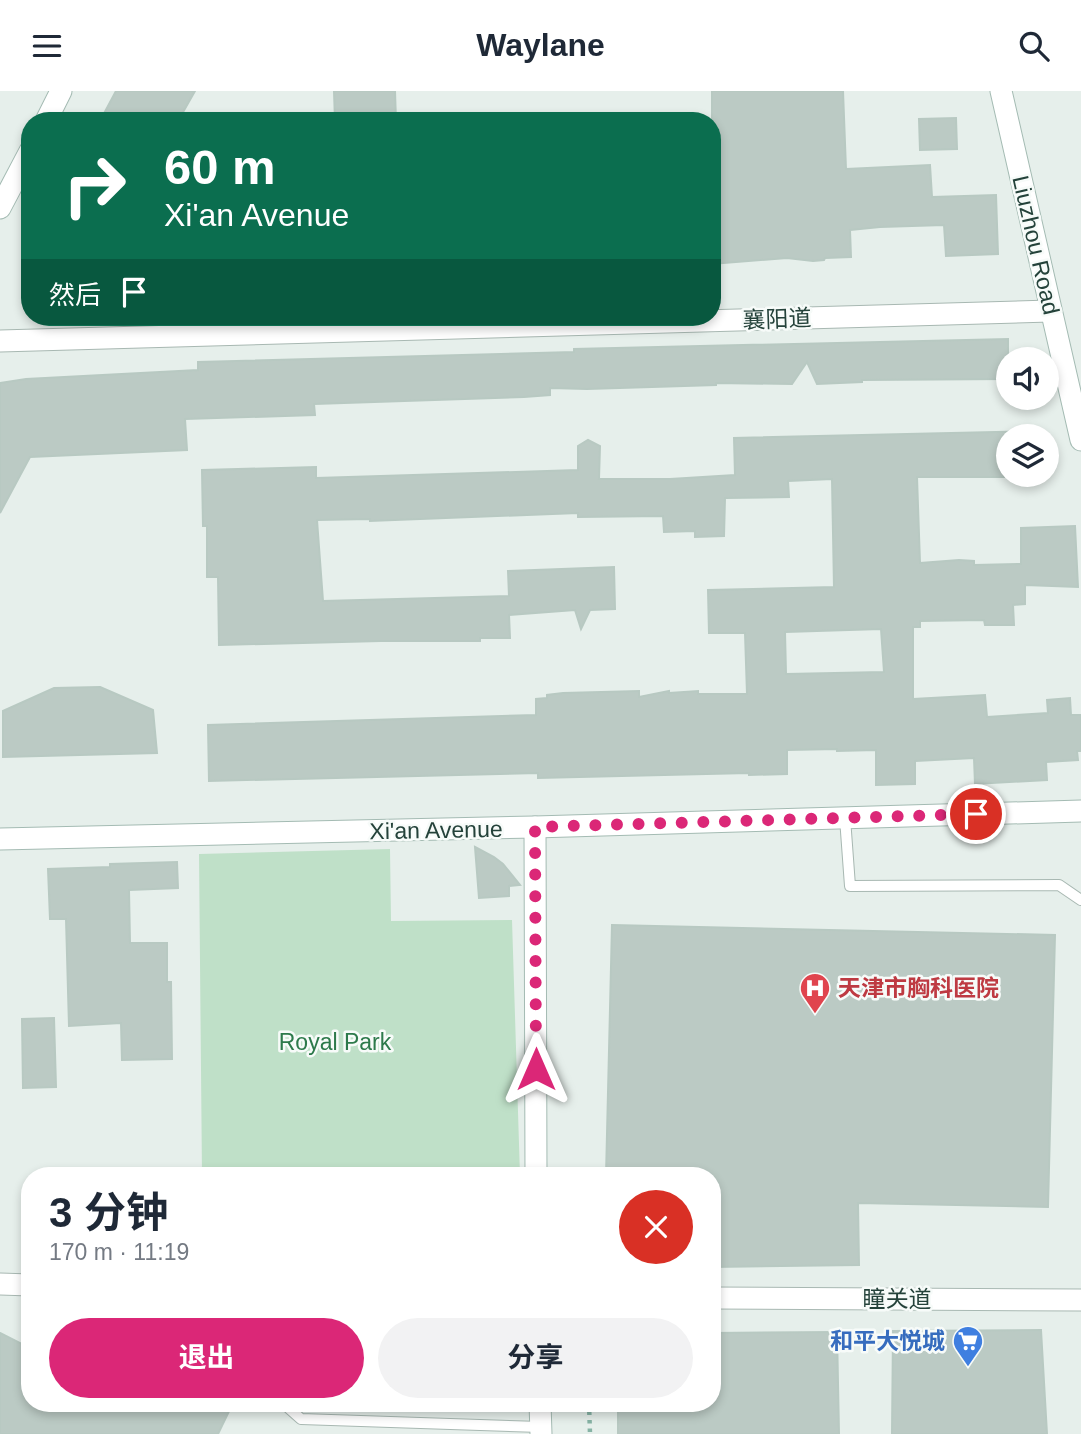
<!DOCTYPE html>
<html lang="zh">
<head>
<meta charset="utf-8">
<style>
	body { margin:0; font-family:Arial,"Noto Sans SC",sans-serif; background:#f2f2f3; color:#1f2937; height:100vh; display:flex; flex-direction:column; font-size:26px; white-space:nowrap }
	* { box-sizing:border-box; margin:0 }
	p { font-size:23px; color:#747a83 }
	.icon { flex:none; width:38px; height:38px; fill:none; stroke:currentColor; stroke-width:2; stroke-linecap:round; stroke-linejoin:round }
	.map { position:relative; flex:1; overflow:hidden }
	.panel { position:absolute; left:21px; top:1076px; width:700px; height:245px; display:flex; flex-direction:column; background:#fff; border-radius:28px; box-shadow:0 4px 10px #0003 }
	.panel>* { flex:none }
	.banner { position:absolute; left:21px; top:21px; width:700px; height:214px; border-radius:28px; box-shadow:0 4px 10px #0003; background:#0b6e4f; color:#fff; overflow:hidden }
	.fabs { position:absolute; left:996px; top:256px; display:grid; gap:14px }
	.fabs a { display:grid; place-items:center; width:63px; height:63px; border-radius:50%; background:#fff; box-shadow:0 4px 10px #0003; font-size:35px }
	.pin { position:absolute; display:grid; place-items:center; width:60px; height:60px; color:#fff; margin:-30px; border:4px solid #fff; border-radius:50%; box-shadow:0 2px 7px #0007 }
	.me { position:absolute; width:77px; margin:-38px; rotate:0deg; stroke-linejoin:round; filter:drop-shadow(0 0 5px #0008) }
	.turn { display:flex; align-items:center; gap:24px; height:147px; padding:0 28px; font-size:32px }
	.turn .icon { width:91px; height:91px; stroke-width:2.5 }
	.turn b { display:block; font-size:49px; line-height:60px }
	.then { display:flex; align-items:center; height:66px; padding:0 28px; background:#0003; gap:14px; font-size:26px }
	.round { display:grid; place-items:center; flex:none; width:74px; height:74px; border-radius:37px; background:#f2f2f3 }
	.head { display:flex; align-items:center; justify-content:space-between; height:119px; padding:0 28px }
	h1 { font-size:42px; font-weight:700; line-height:52px }
	.action { display:flex; gap:14px; margin-top:auto; padding:14px 28px }
	.action a { flex:1; height:80px; border-radius:42px; background:#db2777; color:#fff; font-size:28px; font-weight:700; line-height:80px; text-align:center }
	.action a+a { background:#f2f2f3; color:#1f2937 }
	header { display:flex; justify-content:space-between; align-items:center; height:91px; padding:0 28px; background:#fff; font-size:32px; font-weight:700 }
	.map>svg:first-child { display:block }
	.green { fill:#bfe0c8 }
	.building { fill:#bbcac4; stroke:#b8c9c2; stroke-width:2; fill-rule:evenodd }
	.lines { fill:none; stroke-linecap:round; stroke-linejoin:round }
	.lane-casing { stroke:#a8b8b2; stroke-width:12 }
	.street-casing { stroke:#a8b8b2; stroke-width:23 }
	.secondary-casing { stroke:#a4bbb3; stroke-width:23 }
	.path { stroke:#86b3a5; stroke-width:4.5; stroke-dasharray:3.5 5; stroke-linecap:butt }
	.lane { stroke:#fff; stroke-width:10 }
	.street { stroke:#fff; stroke-width:21 }
	.secondary { stroke:#fff; stroke-width:21 }
	.route { stroke:#db2777; stroke-width:12; stroke-dasharray:0 21.6 }
	.labels { text-anchor:middle; dominant-baseline:central; stroke-width:5; stroke-linejoin:round; paint-order:stroke }
	.street-label { font-size:23px; fill:#24423a; stroke:#f7fbf9 }
	.health-label { font-size:23px; font-weight:bold; fill:#be3a42; stroke:#f7fbf9; text-anchor:start }
	.park-label { font-size:23px; fill:#2d7a4b; stroke:#f7fbf9 }
	.shop-label { font-size:23px; font-weight:bold; fill:#366cbe; stroke:#f7fbf9; text-anchor:end }
</style>
</head>
<body>
<header><svg class="icon" aria-label="menu" viewBox="0 0 24 24"><path d="M4 6h16M4 12h16M4 18h16"/></svg>Waylane<svg class="icon" aria-label="search" viewBox="0 0 24 24"><circle cx="10" cy="10" r="6"/><path d="M15 15l6 6"/></svg></header>
<div class="map">
<svg width="1081" height="1343" viewBox="0 0 1081 1343">
	<rect width="100%" height="100%" fill="#e6efeb"/>
	<!-- green -->
	<path class="green" d="M 390,758 L 391,830 L 512,829 L 520,1085 L 202,1085 L 199,763 Z"/>
	<!-- building -->
	<g class="building">
		<path d="M 116,0 L 195,0 L 178,30 L 100,30 Z"/>
		<path d="M 334,0 L 395,0 L 396,30 L 335,30 Z"/>
		<path d="M 712,0 L 843,0 L 846,78 L 930,74 L 932,106 L 996,104 L 998,163 L 946,165 L 944,134 L 880,136 L 850,139 L 851,166 L 825,167 L 824,169 L 813,170 L 787,167 L 712,173 Z"/>
		<path d="M 956,27 L 957,58 L 920,59 L 919,28 Z"/>
		<path d="M 1008,248 L 1008,288 L 862,289 L 862,291 L 817,293 L 807,271 L 792,293 L 716,292 L 716,294 L 587,298 L 550,297 L 550,304 L 524,306 L 314,313 L 315,324 L 185,328 L 187,359 L 30,366 L 0,422 L 0,292 L 26,288 L 198,279 L 198,271 L 574,261 L 574,258 Z"/>
		<path d="M 1039,340 L 1039,345 L 1008,345 L 1008,383 L 1029,383 L 1015,384 L 1014,386 L 917,386 L 920,472 L 959,469 L 974,470 L 974,474 L 1021,473 L 1021,437 L 1075,435 L 1078,496 L 1025,494 L 1025,513 L 1013,514 L 1014,534 L 985,534 L 984,529 L 920,530 L 920,536 L 913,536 L 913,608 L 985,604 L 987,626 L 1048,622 L 1047,609 L 1070,607 L 1071,624 L 1081,624 L 1081,660 L 1077,660 L 1078,669 L 1046,671 L 1047,689 L 975,693 L 974,667 L 915,670 L 915,693 L 876,694 L 876,659 L 837,660 L 837,658 L 787,659 L 787,683 L 749,684 L 749,682 L 538,687 L 538,682 L 209,690 L 208,634 L 536,624 L 536,608 L 547,607 L 547,604 L 563,602 L 639,600 L 639,606 L 669,600 L 669,602 L 698,600 L 698,603 L 747,603 L 745,542 L 709,542 L 708,499 L 834,496 L 832,388 L 788,390 L 789,406 L 725,407 L 724,445 L 695,446 L 695,440 L 664,441 L 663,425 L 578,426 L 578,422 L 370,430 L 370,428 L 317,429 L 323,510 L 509,505 L 508,480 L 614,476 L 615,518 L 590,519 L 581,538 L 575,519 L 509,524 L 510,547 L 480,547 L 480,550 L 381,550 L 219,554 L 218,486 L 207,486 L 207,435 L 203,435 L 202,379 L 316,376 L 316,387 L 578,379 L 578,355 L 588,349 L 600,355 L 599,388 L 670,388 L 735,384 L 734,347 ZM 881,538 L 884,581 L 786,583 L 785,541 Z"/>
		<path d="M 100,596 L 153,619 L 157,662 L 3,666 L 3,620 L 54,597 Z"/>
		<path d="M 475,756 L 494,766 L 503,773 L 520,794 L 509,795 L 509,805 L 479,807 Z"/>
		<path d="M 177,771 L 178,797 L 129,799 L 130,852 L 167,852 L 167,891 L 171,891 L 172,968 L 122,969 L 121,932 L 69,935 L 66,828 L 50,828 L 48,778 L 110,776 L 110,773 Z"/>
		<path d="M 612,834 L 1055,844 L 1048,1116 L 858,1112 L 859,1174 L 712,1176 L 712,1085 L 606,1085 Z"/>
		<path d="M 54,927 L 56,996 L 23,997 L 22,928 Z"/>
		<path d="M 1041,1239 L 1047,1343 L 892,1343 L 893,1240 Z"/>
		<path d="M 837,1241 L 839,1343 L 618,1343 L 618,1312 L 712,1312 L 712,1242 Z"/>
		<path d="M 0,1242 L 30,1257 L 30,1312 L 233,1312 L 218,1343 L 0,1343 Z"/>
	</g>
	<g class="lines">
		<!-- lane casing -->
		<g class="lane-casing">
			<g id="lane">
				<path d="M 845,727 L 850,795 L 1059,794 L 1081,809"/>
				<path d="M 283,1312 L 301,1328 L 541,1336"/>
			</g>
		</g>
		<!-- street casing -->
		<g class="street-casing">
			<g id="street">
				<path d="M 0,250 L 1050,220"/>
				<path d="M 0,1193 L 30,1194"/>
				<path d="M 712,1207 L 1081,1209"/>
			</g>
		</g>
		<!-- secondary casing -->
		<g class="secondary-casing">
			<g id="secondary">
				<path d="M 1001,0 L 1081,349"/>
				<path d="M 46,30 L 61,0"/>
				<path d="M 0,117 L 30,60"/>
				<path d="M 535,736 L 536,1085"/>
				<path d="M 0,748 L 535,736 L 1081,720"/>
				<path d="M 540,1312 L 541,1343"/>
			</g>
		</g>
		<!-- path -->
		<path class="path" d="M 589,1312 L 590,1343"/>
		<!-- lane -->
		<use href="#lane" class="lane"/>
		<!-- street -->
		<use href="#street" class="street"/>
		<!-- secondary -->
		<use href="#secondary" class="secondary"/>
	</g>
	<g class="lines">
		<!-- route -->
		<path class="route" d="M 536,978 L 535,736 L 976,723"/>
	</g>
	<!-- icons -->
	<defs>
		<g id="hospital-pin" transform="scale(1.575)"><path d="M0 17L-7.5 6A9.5 9.5 0 1 1 7.5 6Z" fill="#e0444e" stroke="#f7fbf9"/><path d="M-5-5h3v3.5h4V-5h3V5h-3V1.5h-4V5h-3Z" fill="#fff"/></g>
		<g id="supermarket-pin" transform="scale(1.575)"><path d="M0 17L-7.5 6A9.5 9.5 0 1 1 7.5 6Z" fill="#3f7fe0" stroke="#f7fbf9"/><path d="M-6-5.5h2.5l.6 2H6L4.5 2H-2.5L-4.4-4H-6ZM-1.5 3.2a1.3 1.3 0 1 0 .1 0ZM3 3.2a1.3 1.3 0 1 0 .1 0Z" fill="#fff"/></g>
	</defs>
	<g fill-rule="evenodd">
		<use href="#hospital-pin" x="815" y="897"/>
		<use href="#supermarket-pin" x="968" y="1250"/>
	</g>
	<g class="labels">
		<!-- street labels -->
		<g class="street-label">
			<text transform="translate(1036 154) rotate(77)">Liuzhou Road</text>
			<text transform="translate(777 228) rotate(-2)">襄阳道</text>
			<text transform="translate(436 739) rotate(-1)">Xi'an Avenue</text>
			<text x="897" y="1208">瞳关道</text>
		</g>
		<!-- health labels -->
		<g class="health-label">
			<text x="838" y="897">天津市胸科医院</text>
		</g>
		<!-- park labels -->
		<g class="park-label">
			<text x="335" y="951">Royal Park</text>
		</g>
		<!-- shop labels -->
		<g class="shop-label">
			<text x="945" y="1250">和平大悦城</text>
		</g>
	</g>
</svg>
<div class="fabs">
<a><svg class="icon" aria-label="sound" viewBox="0 0 24 24"><path d="M4 9h4l5-4v14l-5-4H4zM17 9q2 3 0 6"/></svg></a>
<a><svg class="icon" aria-label="layers" viewBox="0 0 24 24"><path d="M12 4l9 5-9 5-9-5zM3 14l9 5 9-5"/></svg></a>
</div>
<div class="pin" style="left:976px;top:723px;background:#d93025"><svg class="icon" aria-label="arrive" viewBox="0 0 24 24"><path d="M6 21V4h12l-3 4 3 4H6"/></svg></div>
<svg class="me" style="left:536px;top:978px" viewBox="-20 -20 40 40"><path d="M0-17L14 15 0 8-14 15z" fill="#db2777" stroke="#fff" stroke-width="4"/></svg>
<div class="banner">
<div class="turn"><svg class="icon" aria-label="right" viewBox="0 0 24 24"><path d="M7 20v-9h11M14 6l5 5-5 5"/></svg><div><b>60 m</b>Xi'an Avenue</div></div>
<div class="then">然后<svg class="icon" aria-label="arrive" viewBox="0 0 24 24"><path d="M6 21V4h12l-3 4 3 4H6"/></svg></div>
</div>
<section class="panel">
<div class="head"><div><h1>3 分钟</h1><p>170 m · 11:19</p></div><a class="round" style="background:#d93025;color:#fff"><svg class="icon" aria-label="close" viewBox="0 0 24 24"><path d="M6 6l12 12M18 6L6 18"/></svg></a></div>
<div class="action"><a>退出</a><a>分享</a></div>
</section>
</div>
</body>
</html>
